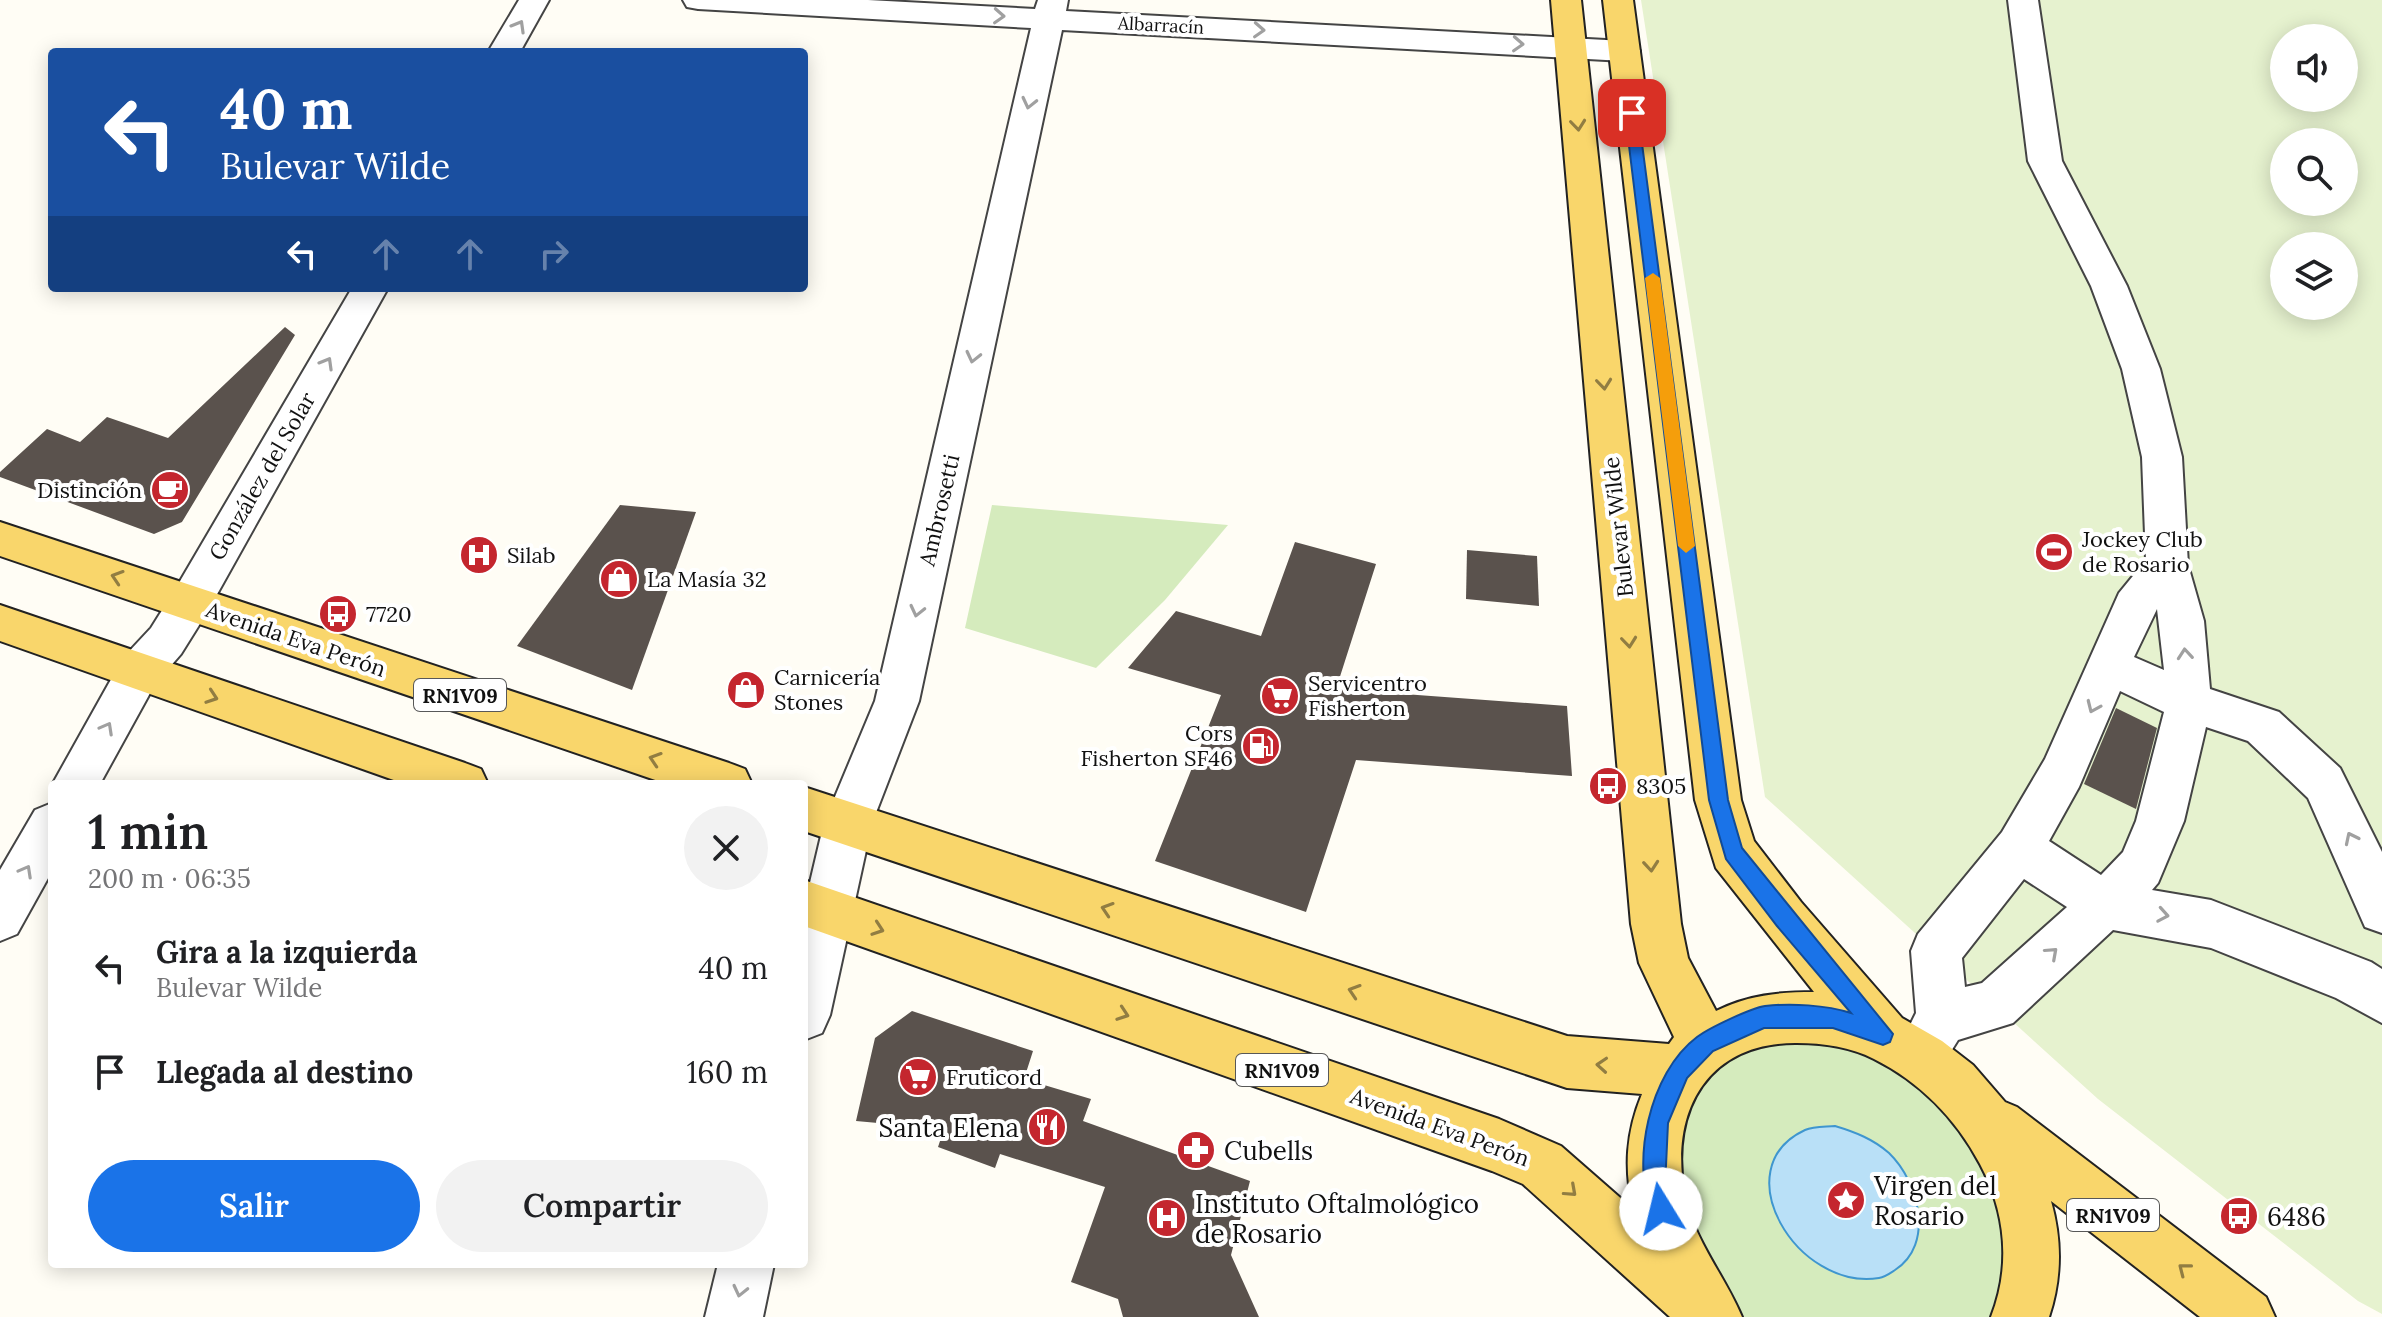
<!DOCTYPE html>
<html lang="es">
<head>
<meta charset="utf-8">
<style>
	body { margin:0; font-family:Lora,serif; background:#f2f2f2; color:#202124; height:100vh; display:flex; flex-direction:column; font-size:30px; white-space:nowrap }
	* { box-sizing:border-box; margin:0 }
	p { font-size:26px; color:#757577 }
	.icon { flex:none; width:44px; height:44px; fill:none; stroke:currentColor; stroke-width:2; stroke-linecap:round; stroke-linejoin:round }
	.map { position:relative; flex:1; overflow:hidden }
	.sheet { position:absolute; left:48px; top:780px; width:760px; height:488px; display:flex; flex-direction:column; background:#fff; border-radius:8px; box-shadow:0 4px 20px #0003 }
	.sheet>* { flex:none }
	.guide { position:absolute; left:48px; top:48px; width:760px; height:244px; border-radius:8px; box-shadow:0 4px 20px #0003; background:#1a4fa0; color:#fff; overflow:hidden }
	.fabs { position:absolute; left:2270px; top:24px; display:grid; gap:16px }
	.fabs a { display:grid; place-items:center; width:88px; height:88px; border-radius:50%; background:#fff; box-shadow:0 4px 20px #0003; font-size:40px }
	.pin { position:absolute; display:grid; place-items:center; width:68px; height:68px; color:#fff; margin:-34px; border-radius:16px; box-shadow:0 4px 12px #0006 }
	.me { position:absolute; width:88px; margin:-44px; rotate:351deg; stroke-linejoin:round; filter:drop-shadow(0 0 6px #0008) }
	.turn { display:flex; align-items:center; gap:28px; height:168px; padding:0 40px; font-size:36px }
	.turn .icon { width:104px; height:104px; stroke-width:2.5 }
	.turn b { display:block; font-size:56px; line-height:68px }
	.lanes { display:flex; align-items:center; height:76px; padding:0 40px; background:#0003; justify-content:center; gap:40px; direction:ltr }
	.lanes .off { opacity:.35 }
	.round { display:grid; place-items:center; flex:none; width:84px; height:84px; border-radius:42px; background:#f2f2f2 }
	.head { display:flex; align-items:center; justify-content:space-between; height:136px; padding:0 40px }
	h1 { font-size:48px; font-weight:600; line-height:60px }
	.cta { display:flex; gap:16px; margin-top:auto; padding:16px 40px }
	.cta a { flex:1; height:92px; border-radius:48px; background:#1a73e8; color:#fff; font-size:32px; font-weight:600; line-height:92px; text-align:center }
	.cta a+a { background:#f2f2f2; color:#202124 }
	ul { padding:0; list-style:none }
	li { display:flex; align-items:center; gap:24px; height:104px; padding:0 40px }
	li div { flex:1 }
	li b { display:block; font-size:30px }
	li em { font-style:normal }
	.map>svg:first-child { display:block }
	.green { fill:#d5ebbd }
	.pitch { fill:#e6f2cf; fill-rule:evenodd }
	.water { fill:#b9e0f7; stroke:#3f96cf; stroke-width:2 }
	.building { fill:#5a524d }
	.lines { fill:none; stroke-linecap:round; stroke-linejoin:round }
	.minor-casing { stroke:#444; stroke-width:4 }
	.major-casing { stroke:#222; stroke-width:4 }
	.minor { fill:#fff; fill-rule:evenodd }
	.major { fill:#f9d66b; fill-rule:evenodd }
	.oneway { stroke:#a0a0a0 }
	.oneway2 { stroke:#917d42 }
	.route { fill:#1a73e8; stroke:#114b97; stroke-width:2 }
	.slow { fill:#f59e0b }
	.labels { text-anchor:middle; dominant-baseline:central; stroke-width:8; stroke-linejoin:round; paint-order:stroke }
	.far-street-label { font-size:18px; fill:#111; stroke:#fff }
	.shield { fill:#fff; stroke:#585858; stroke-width:2 }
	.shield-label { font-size:20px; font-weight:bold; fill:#111 }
	.street-label { font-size:22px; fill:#111; stroke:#fff }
	.poi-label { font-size:22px; fill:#111; stroke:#fff; text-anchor:start }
	.near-poi-label { font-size:26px; fill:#111; stroke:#fff; text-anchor:start }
</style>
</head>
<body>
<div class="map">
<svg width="2382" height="1317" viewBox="0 0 2382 1317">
	<rect width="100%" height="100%" fill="#fffdf5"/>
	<!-- green -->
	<g class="green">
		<path d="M 992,505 L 1228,525 L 1165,600 L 1096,668 L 965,628 Z"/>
		<path d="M 1833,1018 L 1980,1113 L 2020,1317 L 1714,1317 L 1657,1123 L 1680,1071 Z"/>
	</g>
	<!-- pitch -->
	<path class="pitch" d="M 1641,0 L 2382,0 L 2382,1314 L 2358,1301 L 2098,1099 L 1765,797 ZM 2284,38 L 2344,38 L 2344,98 L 2284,98 ZM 2284,142 L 2344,142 L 2344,202 L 2284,202 ZM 2284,246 L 2344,246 L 2344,306 L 2284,306 Z"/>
	<!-- water -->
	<path class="water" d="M 1835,1126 C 1855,1132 1873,1139 1889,1153 C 1919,1182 1935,1244 1895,1270 C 1889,1274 1885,1277 1879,1278 C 1797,1291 1723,1168 1805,1130 C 1814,1126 1826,1127 1835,1126 Z"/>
	<!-- building -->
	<g class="building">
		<path d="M 285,327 L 295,335 L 182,522 L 154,534 L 0,477 L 0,472 L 47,429 L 80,442 L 107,417 L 168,438 Z"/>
		<path d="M 620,505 L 696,512 L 632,690 L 517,646 Z"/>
		<path d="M 1295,542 L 1376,564 L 1336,689 L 1567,706 L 1572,776 L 1356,760 L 1306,912 L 1155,861 L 1221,695 L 1128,668 L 1176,611 L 1261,636 Z"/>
		<path d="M 1467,550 L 1537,556 L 1539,606 L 1466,599 Z"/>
		<path d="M 2116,708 L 2157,728 L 2136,809 L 2084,784 Z"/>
		<path d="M 912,1011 L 1033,1051 L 1024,1079 L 1091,1099 L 1083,1121 L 1250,1181 L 1231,1255 L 1259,1317 L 1123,1317 L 1118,1299 L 1071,1282 L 1105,1187 L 1000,1154 L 995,1168 L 938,1147 L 944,1129 L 856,1121 L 875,1038 Z"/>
	</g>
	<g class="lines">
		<!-- minor casing -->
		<g class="minor-casing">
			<g id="minor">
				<path d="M 519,0 L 549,0 L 520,52 L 488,52 Z"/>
				<path d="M 683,0 L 868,0 L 1035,9 L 1038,0 L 1068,0 L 1066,11 L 1624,41 L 1635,44 L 1640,51 L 1635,58 L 1624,61 L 1062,30 L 919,701 L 872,823 L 830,1015 L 822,1033 L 804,1040 L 804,908 L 824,823 L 875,701 L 1031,28 L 698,9 L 687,7 Z"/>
				<path d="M 2008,0 L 2038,0 L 2062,161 L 2127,286 L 2160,369 L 2182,457 L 2188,565 L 2204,621 L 2210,689 L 2279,712 L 2340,768 L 2382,852 L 2382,933 L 2365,927 L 2308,798 L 2248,741 L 2206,727 L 2184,821 L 2158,883 L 2152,890 L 2211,900 L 2371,962 L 2382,969 L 2382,1023 L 2336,998 L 2211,948 L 2113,930 L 2013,1023 L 1958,1040 L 1945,1061 L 1927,1069 L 1909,1061 L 1901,1043 L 1916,1013 L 1911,951 L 1918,934 L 2002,832 L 2045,759 L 2119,593 L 2146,560 L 2142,457 L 2122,369 L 2091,286 L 2028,161 ZM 2157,609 L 2164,670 L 2134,657 ZM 2120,691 L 2164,712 L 2136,821 L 2123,852 L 2101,875 L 2049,841 L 2079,787 ZM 2024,879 L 2067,907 L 1982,983 L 1965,987 L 1962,958 Z"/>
				<path d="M 352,288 L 388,288 L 206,614 L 181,654 L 155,684 L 100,784 L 52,785 L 123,658 L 151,628 L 176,588 Z"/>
				<path d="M 52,803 L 52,871 L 17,934 L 0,941 L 0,870 L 35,810 Z"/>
				<path d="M 718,1264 L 774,1264 L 763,1317 L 705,1317 Z"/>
			</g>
		</g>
		<!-- major casing -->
		<g class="major-casing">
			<g id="major">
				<path d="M 1551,0 L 1581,0 L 1681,924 L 1688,958 L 1716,1011 C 1748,995 1779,992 1814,992 L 1716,868 L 1695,800 L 1603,0 L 1633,0 L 1741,800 L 1754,841 L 1801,902 L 1902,1018 L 1942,1041 L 1973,1065 L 2005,1102 L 2017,1107 L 2266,1297 L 2275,1317 L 2200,1317 L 2051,1201 C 2062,1240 2062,1278 2049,1317 L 1991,1317 C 2011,1266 2006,1213 1980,1164 C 1956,1119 1920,1082 1874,1059 C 1851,1047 1823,1043 1797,1043 C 1709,1042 1670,1109 1684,1191 C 1692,1238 1724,1274 1742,1317 L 1670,1317 L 1523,1184 L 1492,1171 L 804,926 L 804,880 L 1499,1119 L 1561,1146 L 1633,1209 C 1624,1168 1626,1133 1642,1094 L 1567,1088 L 804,831 L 804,787 L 1567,1036 L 1669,1044 L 1674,1037 L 1639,963 L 1631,924 Z"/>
				<path d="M 0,522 L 729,763 L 745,769 L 752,784 L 667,784 L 0,556 Z"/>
				<path d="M 0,605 L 465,763 L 481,769 L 488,784 L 405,784 L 0,641 Z"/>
			</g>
		</g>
		<!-- minor -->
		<use href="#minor" class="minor"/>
		<!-- major -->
		<use href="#major" class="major"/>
	</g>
	<!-- one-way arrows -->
	<defs><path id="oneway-chevron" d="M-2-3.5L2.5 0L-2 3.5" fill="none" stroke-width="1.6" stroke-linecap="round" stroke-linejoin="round" transform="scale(2)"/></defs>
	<g class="oneway">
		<use href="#oneway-chevron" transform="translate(999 16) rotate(3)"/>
		<use href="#oneway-chevron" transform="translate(519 26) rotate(-60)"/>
		<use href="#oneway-chevron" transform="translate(1259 30) rotate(3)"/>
		<use href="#oneway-chevron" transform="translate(1518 44) rotate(3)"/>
		<use href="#oneway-chevron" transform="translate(1029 103) rotate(103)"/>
		<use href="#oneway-chevron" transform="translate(973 357) rotate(103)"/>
		<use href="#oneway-chevron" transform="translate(327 363) rotate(-60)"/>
		<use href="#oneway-chevron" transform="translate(917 611) rotate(103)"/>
		<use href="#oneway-chevron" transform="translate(2185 654) rotate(-95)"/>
		<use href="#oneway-chevron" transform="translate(2093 707) rotate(114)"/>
		<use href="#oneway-chevron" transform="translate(107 728) rotate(-61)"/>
		<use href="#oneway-chevron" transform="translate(2351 838) rotate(-116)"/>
		<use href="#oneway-chevron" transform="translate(26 871) rotate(-61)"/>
		<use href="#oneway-chevron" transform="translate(2163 915) rotate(10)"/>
		<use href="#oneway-chevron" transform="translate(2052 953) rotate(-42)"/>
		<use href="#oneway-chevron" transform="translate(740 1291) rotate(103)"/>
	</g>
	<g class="oneway2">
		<use href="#oneway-chevron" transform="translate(1578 125) rotate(84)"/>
		<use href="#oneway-chevron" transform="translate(1604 384) rotate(84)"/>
		<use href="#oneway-chevron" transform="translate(117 577) rotate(-162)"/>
		<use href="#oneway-chevron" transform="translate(1629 642) rotate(84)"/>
		<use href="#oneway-chevron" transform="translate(212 697) rotate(19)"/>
		<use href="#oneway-chevron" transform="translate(655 759) rotate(-162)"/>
		<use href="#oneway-chevron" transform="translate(1651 866) rotate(85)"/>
		<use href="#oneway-chevron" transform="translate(1107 909) rotate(-162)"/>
		<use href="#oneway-chevron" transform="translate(878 929) rotate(19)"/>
		<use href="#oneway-chevron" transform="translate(1354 991) rotate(-162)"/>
		<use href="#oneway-chevron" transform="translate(1123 1014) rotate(19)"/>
		<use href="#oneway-chevron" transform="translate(1602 1065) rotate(-176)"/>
		<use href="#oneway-chevron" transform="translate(1571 1191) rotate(42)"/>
		<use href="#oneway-chevron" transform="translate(2184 1269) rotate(-142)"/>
	</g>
	<!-- route -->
	<path class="route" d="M 1632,109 L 1638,113 L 1728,800 L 1742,848 L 1893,1034 L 1890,1042 L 1883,1045 L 1833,1028 L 1764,1028 L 1713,1051 L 1687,1078 L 1668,1123 L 1665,1187 L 1672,1209 L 1669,1217 L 1661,1221 L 1653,1217 C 1630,1163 1649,1073 1697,1037 C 1709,1028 1751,1008 1765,1006 C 1791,1003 1826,1005 1851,1013 L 1777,926 L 1726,859 L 1709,800 L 1625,113 Z"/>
	<!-- slow -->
	<path class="slow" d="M 1653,273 L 1660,278 L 1695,546 L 1686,553 L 1678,546 L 1645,278 Z"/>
	<!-- icons -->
	<defs>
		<g id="cafe-disc" transform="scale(2)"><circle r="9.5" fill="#c4262e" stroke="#fff"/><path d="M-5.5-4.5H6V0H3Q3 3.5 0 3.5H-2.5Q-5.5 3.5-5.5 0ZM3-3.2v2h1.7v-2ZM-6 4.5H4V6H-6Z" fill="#fff"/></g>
		<g id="stadium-disc" transform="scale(2)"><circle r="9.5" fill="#c4262e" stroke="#fff"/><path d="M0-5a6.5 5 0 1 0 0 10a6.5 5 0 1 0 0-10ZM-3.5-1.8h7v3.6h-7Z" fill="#fff"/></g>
		<g id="hospital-disc" transform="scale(2)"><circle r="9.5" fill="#c4262e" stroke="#fff"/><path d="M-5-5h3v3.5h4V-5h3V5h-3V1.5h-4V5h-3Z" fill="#fff"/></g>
		<g id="shop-disc" transform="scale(2)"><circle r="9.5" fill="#c4262e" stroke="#fff"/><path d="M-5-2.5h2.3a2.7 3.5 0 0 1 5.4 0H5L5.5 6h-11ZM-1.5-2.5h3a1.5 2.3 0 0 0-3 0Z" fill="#fff"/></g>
		<g id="bus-disc" transform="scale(2)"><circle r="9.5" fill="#c4262e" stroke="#fff"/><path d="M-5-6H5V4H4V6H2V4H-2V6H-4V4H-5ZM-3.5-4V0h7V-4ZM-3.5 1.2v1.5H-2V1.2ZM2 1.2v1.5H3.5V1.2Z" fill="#fff"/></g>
		<g id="supermarket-disc" transform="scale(2)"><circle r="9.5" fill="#c4262e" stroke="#fff"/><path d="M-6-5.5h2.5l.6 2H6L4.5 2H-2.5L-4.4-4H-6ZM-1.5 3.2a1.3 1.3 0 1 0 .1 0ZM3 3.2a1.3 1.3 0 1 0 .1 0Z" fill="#fff"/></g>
		<g id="fuel-disc" transform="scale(2)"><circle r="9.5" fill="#c4262e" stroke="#fff"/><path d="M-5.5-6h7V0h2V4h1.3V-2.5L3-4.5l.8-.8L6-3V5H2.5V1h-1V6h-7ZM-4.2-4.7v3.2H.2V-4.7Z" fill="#fff"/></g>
		<g id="restaurant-disc" transform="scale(2)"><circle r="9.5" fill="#c4262e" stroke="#fff"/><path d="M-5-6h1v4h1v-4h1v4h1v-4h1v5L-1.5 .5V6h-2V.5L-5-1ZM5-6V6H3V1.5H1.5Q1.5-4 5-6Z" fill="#fff"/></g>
		<g id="pharmacy-disc" transform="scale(2)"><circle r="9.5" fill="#c4262e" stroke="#fff"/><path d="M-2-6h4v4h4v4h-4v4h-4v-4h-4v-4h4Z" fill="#fff"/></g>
		<g id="sight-disc" transform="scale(2)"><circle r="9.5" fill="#c4262e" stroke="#fff"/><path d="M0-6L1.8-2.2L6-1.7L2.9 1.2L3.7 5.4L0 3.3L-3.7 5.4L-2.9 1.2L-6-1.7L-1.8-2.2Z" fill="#fff"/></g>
	</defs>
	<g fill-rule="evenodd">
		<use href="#cafe-disc" x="170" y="490"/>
		<use href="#stadium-disc" x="2054" y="552"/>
		<use href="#hospital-disc" x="479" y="555"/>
		<use href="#shop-disc" x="619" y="579"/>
		<use href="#bus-disc" x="338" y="614"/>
		<use href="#shop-disc" x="746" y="690"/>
		<use href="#supermarket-disc" x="1280" y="696"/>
		<use href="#fuel-disc" x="1261" y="746"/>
		<use href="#bus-disc" x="1608" y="786"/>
		<use href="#supermarket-disc" x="918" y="1077"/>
		<use href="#restaurant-disc" x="1047" y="1127"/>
		<use href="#pharmacy-disc" x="1196" y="1150"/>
		<use href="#sight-disc" x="1846" y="1200"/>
		<use href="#bus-disc" x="2239" y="1216"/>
		<use href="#hospital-disc" x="1167" y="1218"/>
	</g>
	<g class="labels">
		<!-- far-street labels -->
		<g class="far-street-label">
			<text transform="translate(1161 25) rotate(3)">Albarracín</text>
		</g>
		<!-- shield labels -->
		<g class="shield">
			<rect x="414" y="679" width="92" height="32" rx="6"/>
			<rect x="1236" y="1054" width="92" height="32" rx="6"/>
			<rect x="2067" y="1199" width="92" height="32" rx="6"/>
		</g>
		<g class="shield-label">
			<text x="460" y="695">RN1V09</text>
			<text x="1282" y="1070">RN1V09</text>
			<text x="2113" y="1215">RN1V09</text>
		</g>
		<!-- street labels -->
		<g class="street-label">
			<text transform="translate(262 476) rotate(-60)">González del Solar</text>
			<text transform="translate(939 510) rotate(-77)">Ambrosetti</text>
			<text transform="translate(1618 527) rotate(-96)">Bulevar Wilde</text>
			<text transform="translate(296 639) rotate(19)">Avenida Eva Perón</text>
			<text transform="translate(1440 1127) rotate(20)">Avenida Eva Perón</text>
		</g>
		<!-- poi labels -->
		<g class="poi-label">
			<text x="142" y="490" text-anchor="end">Distinción</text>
			<text x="2082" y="539">Jockey Club<tspan x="2082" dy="25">de Rosario</tspan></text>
			<text x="507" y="555">Silab</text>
			<text x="647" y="579">La Masía 32</text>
			<text x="366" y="614">7720</text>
			<text x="774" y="677">Carnicería<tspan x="774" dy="25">Stones</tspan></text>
			<text x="1308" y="683">Servicentro<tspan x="1308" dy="25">Fisherton</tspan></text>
			<text x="1233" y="733" text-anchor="end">Cors<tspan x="1233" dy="25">Fisherton SF46</tspan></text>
			<text x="1636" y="786">8305</text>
			<text x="946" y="1077">Fruticord</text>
		</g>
		<!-- near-poi labels -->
		<g class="near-poi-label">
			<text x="1019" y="1127" text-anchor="end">Santa Elena</text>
			<text x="1224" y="1150">Cubells</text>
			<text x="1874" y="1185">Virgen del<tspan x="1874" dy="30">Rosario</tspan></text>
			<text x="1195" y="1203">Instituto Oftalmológico<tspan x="1195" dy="30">de Rosario</tspan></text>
			<text x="2267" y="1216">6486</text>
		</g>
	</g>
</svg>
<div class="fabs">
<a><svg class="icon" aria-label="sound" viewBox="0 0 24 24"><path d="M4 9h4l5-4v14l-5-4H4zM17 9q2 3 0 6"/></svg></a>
<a><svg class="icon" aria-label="search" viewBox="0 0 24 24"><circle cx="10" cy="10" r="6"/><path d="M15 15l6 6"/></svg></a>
<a><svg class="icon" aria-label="layers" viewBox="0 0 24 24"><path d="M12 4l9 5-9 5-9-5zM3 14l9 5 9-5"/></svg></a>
</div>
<div class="pin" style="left:1632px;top:113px;background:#d93025"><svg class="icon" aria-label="arrive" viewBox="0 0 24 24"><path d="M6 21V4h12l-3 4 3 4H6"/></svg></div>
<svg class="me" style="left:1661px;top:1209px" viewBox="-20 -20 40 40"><circle r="19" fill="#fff"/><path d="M0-13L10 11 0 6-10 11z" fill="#1a73e8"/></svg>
<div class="guide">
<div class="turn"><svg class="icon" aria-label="left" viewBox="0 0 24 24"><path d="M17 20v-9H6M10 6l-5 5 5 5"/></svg><div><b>40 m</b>Bulevar Wilde</div></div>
<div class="lanes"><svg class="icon" aria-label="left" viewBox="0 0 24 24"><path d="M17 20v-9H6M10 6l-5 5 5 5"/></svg><svg class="icon off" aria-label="ahead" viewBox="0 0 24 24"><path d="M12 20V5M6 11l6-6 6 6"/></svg><svg class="icon off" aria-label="ahead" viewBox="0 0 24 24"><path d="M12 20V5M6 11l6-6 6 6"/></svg><svg class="icon off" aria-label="right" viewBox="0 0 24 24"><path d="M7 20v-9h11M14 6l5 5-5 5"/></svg></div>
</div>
<section class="sheet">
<div class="head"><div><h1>1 min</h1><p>200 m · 06:35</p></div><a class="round"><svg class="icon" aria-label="close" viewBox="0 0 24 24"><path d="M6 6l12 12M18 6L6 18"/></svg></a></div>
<ul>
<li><svg class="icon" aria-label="left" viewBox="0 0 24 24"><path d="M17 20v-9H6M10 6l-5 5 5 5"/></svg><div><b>Gira a la izquierda</b><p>Bulevar Wilde</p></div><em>40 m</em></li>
<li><svg class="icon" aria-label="arrive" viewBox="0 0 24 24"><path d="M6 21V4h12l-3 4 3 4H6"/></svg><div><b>Llegada al destino</b></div><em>160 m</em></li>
</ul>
<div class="cta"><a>Salir</a><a>Compartir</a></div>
</section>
</div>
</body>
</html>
